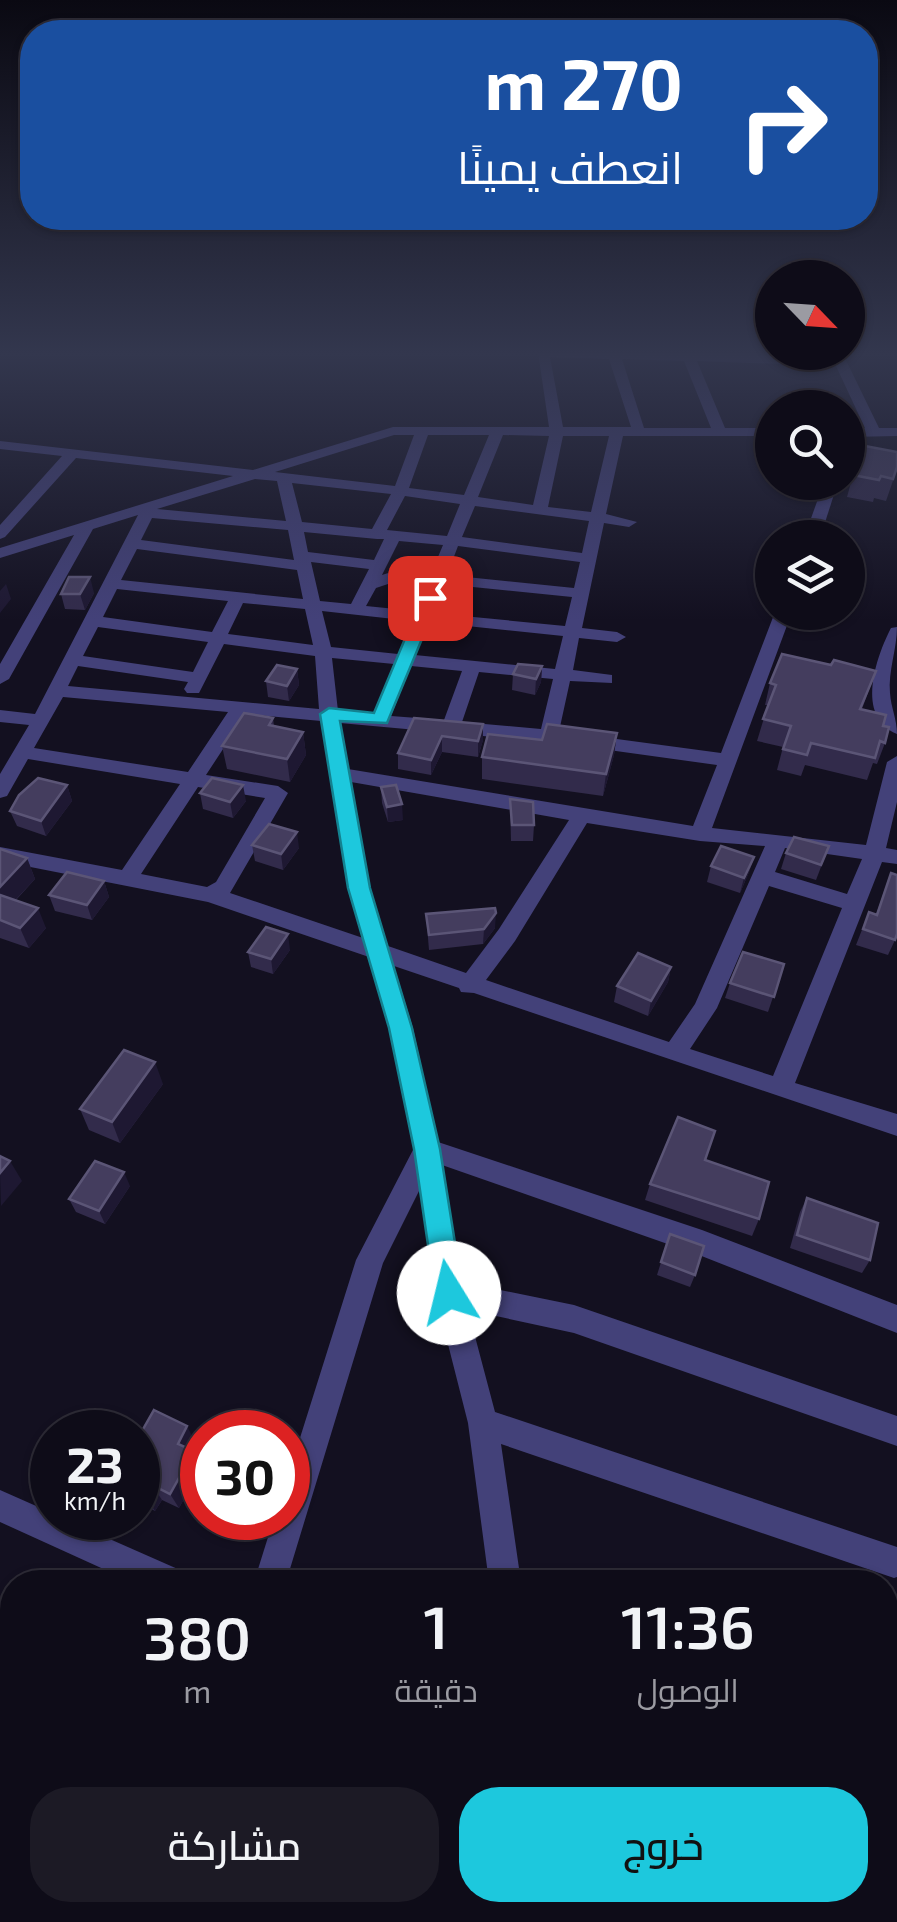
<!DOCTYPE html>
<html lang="ar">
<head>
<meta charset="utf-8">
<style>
	body { margin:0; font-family:"Exo 2",Cairo,sans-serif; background:#1c1a25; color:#f1f3f6; direction:rtl; height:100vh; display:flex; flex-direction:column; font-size:38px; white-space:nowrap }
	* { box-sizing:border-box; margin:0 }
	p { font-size:32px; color:#9b9ba2 }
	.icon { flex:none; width:55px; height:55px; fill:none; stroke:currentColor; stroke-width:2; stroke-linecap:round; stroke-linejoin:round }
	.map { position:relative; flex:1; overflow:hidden; direction:ltr }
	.panel { position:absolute; left:0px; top:1570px; width:898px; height:352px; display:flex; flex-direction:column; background:#0e0c18; border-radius:40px 40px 0 0; box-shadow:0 2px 8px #0004,0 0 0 2px #2e2c37; direction:rtl }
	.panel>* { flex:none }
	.banner { position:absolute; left:20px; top:20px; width:858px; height:210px; border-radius:40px; box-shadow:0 2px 8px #0004,0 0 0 2px #2e2c37; direction:rtl; background:#1a4fa0; color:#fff; overflow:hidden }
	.needle { width:65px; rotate:115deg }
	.tools { position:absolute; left:755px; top:260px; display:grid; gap:20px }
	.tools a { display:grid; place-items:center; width:110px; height:110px; border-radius:50%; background:#0e0c18; box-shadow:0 2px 8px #0004,0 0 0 2px #2e2c37; font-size:50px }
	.speed { position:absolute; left:30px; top:1410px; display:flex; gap:20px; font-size:50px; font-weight:700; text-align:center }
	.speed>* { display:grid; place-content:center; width:130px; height:130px; border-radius:50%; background:#0e0c18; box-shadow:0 2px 8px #0004,0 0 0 2px #2e2c37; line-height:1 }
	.speed small { font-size:25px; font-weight:400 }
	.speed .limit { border:15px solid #d22; background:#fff; color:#111 }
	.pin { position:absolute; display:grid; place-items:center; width:85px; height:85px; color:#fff; margin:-42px; border-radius:20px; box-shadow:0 5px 15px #0006 }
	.me { position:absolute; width:110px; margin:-55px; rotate:351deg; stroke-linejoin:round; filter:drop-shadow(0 0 8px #0008) }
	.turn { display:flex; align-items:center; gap:35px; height:210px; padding:0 30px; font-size:45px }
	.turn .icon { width:130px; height:130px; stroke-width:2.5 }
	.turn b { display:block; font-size:70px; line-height:85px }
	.eta { display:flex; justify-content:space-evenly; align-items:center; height:170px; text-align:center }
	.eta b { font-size:60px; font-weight:600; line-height:70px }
	.action { display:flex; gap:20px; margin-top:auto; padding:20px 30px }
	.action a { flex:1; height:115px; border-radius:40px; background:#1dc8dd; color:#111; font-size:40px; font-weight:600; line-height:115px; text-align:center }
	.action a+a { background:#1c1a25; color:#f1f3f6 }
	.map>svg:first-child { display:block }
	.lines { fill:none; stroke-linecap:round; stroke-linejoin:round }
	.minor { fill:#434179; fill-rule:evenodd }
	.wall { fill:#322b4b }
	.shaded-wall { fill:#1e1832 }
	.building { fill:#443d5e; stroke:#5b5576; stroke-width:2.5 }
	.route { fill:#1dc8dd; stroke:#138290; stroke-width:2.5 }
</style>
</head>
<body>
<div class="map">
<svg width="897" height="1922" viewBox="0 0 897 1922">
	<rect width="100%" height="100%" fill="#131020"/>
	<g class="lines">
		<!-- minor -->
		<g class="minor">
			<path d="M 538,352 L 693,352 L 832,358 L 830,352 L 842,352 L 879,428 L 897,428 L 897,436 L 848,437 L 848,429 L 865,428 L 836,366 L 697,361 L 725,428 L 772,428 L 772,436 L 623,436 L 606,514 L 637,522 L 629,527 L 604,523 L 582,628 L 617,632 L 626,637 L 617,642 L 579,638 L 573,670 L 612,675 L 612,683 L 570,681 L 558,736 L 549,742 L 340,723 L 348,769 L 693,826 L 717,765 L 587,747 L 578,741 L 587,735 L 721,753 L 775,612 L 792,612 L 712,828 L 866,845 L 887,762 L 897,756 L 897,802 L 886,848 L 897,850 L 897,864 L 882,862 L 795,1083 L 897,1114 L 897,1136 L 474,993 L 461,992 L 459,988 L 394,966 L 413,1028 L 438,1142 L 702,1230 L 897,1305 L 897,1333 L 699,1255 L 442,1165 L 461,1282 L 574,1305 L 897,1416 L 897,1446 L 574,1333 L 468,1310 L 495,1412 L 897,1547 L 897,1577 L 894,1578 L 501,1444 L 521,1582 L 489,1582 L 468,1423 L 435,1293 L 420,1189 L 383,1263 L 286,1582 L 254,1582 L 274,1518 L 288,1518 L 288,1476 L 356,1260 L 414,1148 L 389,1028 L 369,957 L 208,902 L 0,861 L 0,847 L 122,870 L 180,784 L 28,759 L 7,796 L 0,798 L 0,774 L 29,725 L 0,722 L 0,710 L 35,714 L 138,515 L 93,529 L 9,679 L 0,684 L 0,664 L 74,535 L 0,558 L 0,548 L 233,476 L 76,458 L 5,537 L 0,539 L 0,525 L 62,456 L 0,449 L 0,441 L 253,470 L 393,427 L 549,427 ZM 550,357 L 609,359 L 631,427 L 563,427 ZM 622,359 L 684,361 L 711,428 L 644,428 ZM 394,435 L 414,435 L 395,486 L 275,472 ZM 428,435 L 489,435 L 464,495 L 409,488 ZM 503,435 L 549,436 L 533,505 L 478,497 ZM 563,436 L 609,436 L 591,512 L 548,507 ZM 255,479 L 277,481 L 286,521 L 157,509 ZM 292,483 L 391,494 L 372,529 L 302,522 ZM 405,496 L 460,504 L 447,536 L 387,530 ZM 475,506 L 589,521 L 582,553 L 462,537 ZM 152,518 L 288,530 L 294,560 L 141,540 ZM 304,532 L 377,539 L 384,539 L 374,560 L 308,552 ZM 399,541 L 443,545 L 438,557 L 382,575 ZM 458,546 L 580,562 L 574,588 L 447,575 ZM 137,549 L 297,570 L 303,599 L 121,580 ZM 311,562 L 369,569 L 351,604 L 320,601 ZM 433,569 L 416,611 L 366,606 L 376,588 ZM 443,584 L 572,597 L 565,626 L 432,613 ZM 117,589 L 228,601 L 212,632 L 103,617 ZM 243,603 L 305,609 L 313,645 L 228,634 ZM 322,611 L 412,621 L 398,654 L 331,647 ZM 428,622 L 563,636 L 555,669 L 415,655 ZM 98,627 L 208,642 L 193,672 L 83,656 ZM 224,644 L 315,656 L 319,709 L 68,686 L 78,666 L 188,682 L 184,689 L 187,693 L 199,693 ZM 332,658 L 394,664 L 373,714 L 338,711 ZM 411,666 L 462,671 L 444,720 L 391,716 ZM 479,672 L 553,679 L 541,729 L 462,722 ZM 63,697 L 228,712 L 188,772 L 34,748 ZM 246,714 L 321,721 L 348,887 L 363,938 L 230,893 L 288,793 L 278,786 L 206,775 ZM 351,782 L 569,820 L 499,929 L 466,973 L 388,946 L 370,887 ZM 198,787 L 265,798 L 216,882 L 207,887 L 141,874 ZM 587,823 L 700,841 L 765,846 L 695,1004 L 669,1042 L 486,980 L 515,941 ZM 785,848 L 862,859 L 847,894 L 775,872 ZM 769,886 L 842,908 L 773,1076 L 690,1049 L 717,1008 Z"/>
			<path d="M 824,482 L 838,482 L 820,538 L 804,538 Z"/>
			<path d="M 897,627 C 897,649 888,671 890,693 C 891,708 897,719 897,734 C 855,717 876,657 891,628 Z"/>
			<path d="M 0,1490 L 52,1513 L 52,1518 L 62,1518 L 180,1570 L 184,1582 L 132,1582 L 0,1522 Z"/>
			<path d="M 885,1700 L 897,1705 L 897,1743 L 885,1738 Z"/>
			<path d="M 0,1713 L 12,1719 L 12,1755 L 0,1750 Z"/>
			<path d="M 12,1866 L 12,1904 L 0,1907 L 0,1869 Z"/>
			<path d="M 307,1910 L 411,1910 L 416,1922 L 302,1922 Z"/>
			<path d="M 573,1910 L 611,1910 L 615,1922 L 577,1922 Z"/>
			<path d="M 665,1910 L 705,1910 L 700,1922 L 660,1922 Z"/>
			<path d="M 803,1910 L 852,1910 L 857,1922 L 808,1922 Z"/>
		</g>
	</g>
	<!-- wall -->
	<g class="wall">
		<path d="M 897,469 L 886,501 L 874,498 L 873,502 L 847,497 L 853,475 Z"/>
		<path d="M 94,593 L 85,610 L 65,609 L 61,594 Z"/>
		<path d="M 831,665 L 876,671 L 862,709 L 883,726 L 885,743 L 877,764 L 873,763 L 867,780 L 805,765 L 801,776 L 777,770 L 783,747 L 757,741 L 768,705 L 765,705 L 770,683 Z"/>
		<path d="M 542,666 L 541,682 L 535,695 L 512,690 L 513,674 Z"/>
		<path d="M 297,669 L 299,685 L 289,701 L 268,697 L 266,681 Z"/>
		<path d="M 273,718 L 274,726 L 303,732 L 306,755 L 290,782 L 227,769 L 222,746 Z"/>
		<path d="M 414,718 L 483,724 L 483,740 L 478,757 L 442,752 L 431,775 L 398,769 L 398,753 Z"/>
		<path d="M 617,733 L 614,755 L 603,796 L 482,779 L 482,757 L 542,740 Z"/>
		<path d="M 67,785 L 72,801 L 46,836 L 17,826 L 10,811 Z"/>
		<path d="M 381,787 L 403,820 L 388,822 L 382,803 Z"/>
		<path d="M 200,793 L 246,801 L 233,818 L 203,809 Z"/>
		<path d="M 510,799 L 534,825 L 533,841 L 511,841 Z"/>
		<path d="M 252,845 L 299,848 L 283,870 L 255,861 Z"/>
		<path d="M 829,846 L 816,880 L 781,869 L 786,853 Z"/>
		<path d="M 0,849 L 27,858 L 35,879 L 16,900 L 46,928 L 29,948 L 0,938 Z"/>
		<path d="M 754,857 L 749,872 L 740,893 L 707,882 L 711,866 Z"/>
		<path d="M 891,873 L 895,940 L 888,955 L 856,945 L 869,912 L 876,914 Z"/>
		<path d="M 104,881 L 109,897 L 92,920 L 55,911 L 49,895 Z"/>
		<path d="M 426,914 L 495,928 L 483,944 L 429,950 Z"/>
		<path d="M 290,950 L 273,974 L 251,967 L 248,952 Z"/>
		<path d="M 784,964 L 768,1012 L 725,998 L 730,983 Z"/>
		<path d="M 671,967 L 668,982 L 648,1016 L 614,1002 L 617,986 Z"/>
		<path d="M 163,1084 L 120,1143 L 89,1130 L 80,1109 Z"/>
		<path d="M 705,1160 L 759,1219 L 752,1236 L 645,1200 L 650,1184 Z"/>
		<path d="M 130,1186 L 105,1224 L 76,1212 L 69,1199 Z"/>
		<path d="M 807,1198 L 870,1260 L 862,1273 L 790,1248 L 800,1212 Z"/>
		<path d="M 670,1234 L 695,1275 L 690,1287 L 657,1275 Z"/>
		<path d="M 138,1438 L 195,1442 L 191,1450 L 202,1466 L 179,1508 L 162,1500 L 155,1511 L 138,1502 Z"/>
		<path d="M 885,1808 L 897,1817 L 897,1876 L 885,1877 Z"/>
	</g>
	<!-- shaded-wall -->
	<g class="shaded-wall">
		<path d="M 90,577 L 94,593 L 85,610 L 80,594 Z"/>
		<path d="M 6,584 L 11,599 L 0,613 L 0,591 Z"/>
		<path d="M 542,666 L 541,682 L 535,695 L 536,679 Z"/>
		<path d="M 297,669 L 299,685 L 289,701 L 287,686 Z"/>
		<path d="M 483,724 L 483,740 L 478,757 L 478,741 Z"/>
		<path d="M 303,732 L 306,755 L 290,782 L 287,759 Z"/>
		<path d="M 617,733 L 614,755 L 603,796 L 606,774 Z"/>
		<path d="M 442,736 L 442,752 L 431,775 L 431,760 Z"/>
		<path d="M 67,785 L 72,801 L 46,836 L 41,821 Z"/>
		<path d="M 243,785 L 246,801 L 233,818 L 230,802 Z"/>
		<path d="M 402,804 L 403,820 L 388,822 L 387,807 Z"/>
		<path d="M 297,832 L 299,848 L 283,870 L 281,854 Z"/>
		<path d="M 754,857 L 749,872 L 740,893 L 744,878 Z"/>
		<path d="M 27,858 L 35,879 L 3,913 L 0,905 L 0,887 Z"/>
		<path d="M 104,881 L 109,897 L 92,920 L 87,905 Z"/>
		<path d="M 38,908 L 46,928 L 29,948 L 20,928 Z"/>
		<path d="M 496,913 L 495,928 L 483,944 L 484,929 Z"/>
		<path d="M 288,934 L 290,950 L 273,974 L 271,959 Z"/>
		<path d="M 671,967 L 668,982 L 648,1016 L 651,1001 Z"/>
		<path d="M 155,1062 L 163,1084 L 120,1143 L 112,1122 Z"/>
		<path d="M 10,1161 L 22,1181 L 1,1206 L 0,1173 Z"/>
		<path d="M 124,1172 L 130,1186 L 105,1224 L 99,1211 Z"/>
		<path d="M 187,1426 L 195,1442 L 186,1459 L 178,1444 Z"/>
		<path d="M 194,1451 L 202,1466 L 179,1508 L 170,1494 Z"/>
		<path d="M 152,1485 L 162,1500 L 155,1511 L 146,1497 Z"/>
	</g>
	<!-- building -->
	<g class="building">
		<path d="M 865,446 L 897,452 L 897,467 L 893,479 L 881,476 L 879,480 L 853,475 Z"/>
		<path d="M 69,577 L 90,577 L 80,594 L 61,594 Z"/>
		<path d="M 782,654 L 831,665 L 834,660 L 876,671 L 860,709 L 886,715 L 883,726 L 889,727 L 885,743 L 880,741 L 875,758 L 811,743 L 807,755 L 783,749 L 791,726 L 763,719 L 776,685 L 770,683 Z"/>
		<path d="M 518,664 L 542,666 L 536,679 L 513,674 Z"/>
		<path d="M 277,665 L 297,669 L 287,686 L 266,681 Z"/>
		<path d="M 244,713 L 273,718 L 269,725 L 303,732 L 287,759 L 222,746 Z"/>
		<path d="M 414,718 L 483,724 L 478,741 L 442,736 L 431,760 L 398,753 Z"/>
		<path d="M 547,724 L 617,733 L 606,774 L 482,757 L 488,734 L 542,740 Z"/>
		<path d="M 38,778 L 67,785 L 41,821 L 10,811 L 19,795 Z"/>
		<path d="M 212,778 L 243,785 L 230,802 L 200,793 Z"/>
		<path d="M 396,785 L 402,804 L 387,807 L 381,787 Z"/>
		<path d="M 510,799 L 533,802 L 534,825 L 512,825 Z"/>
		<path d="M 269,824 L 297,832 L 281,854 L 252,845 Z"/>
		<path d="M 794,837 L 829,846 L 821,865 L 786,853 Z"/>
		<path d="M 721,846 L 754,857 L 744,878 L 711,866 Z"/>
		<path d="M 0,849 L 27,858 L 0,887 Z"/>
		<path d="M 67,872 L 104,881 L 87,905 L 49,895 Z"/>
		<path d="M 891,873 L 897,875 L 897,934 L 895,940 L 863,929 L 869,912 L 877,915 Z"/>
		<path d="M 0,895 L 38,908 L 20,928 L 0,920 Z"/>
		<path d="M 495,908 L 496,913 L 484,929 L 429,935 L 426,914 Z"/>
		<path d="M 266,927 L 288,934 L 271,959 L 248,952 Z"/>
		<path d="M 743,952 L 784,964 L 774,997 L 730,983 Z"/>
		<path d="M 638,953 L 671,967 L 651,1001 L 617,986 Z"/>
		<path d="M 124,1050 L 155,1062 L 112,1122 L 80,1109 Z"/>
		<path d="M 678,1117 L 715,1131 L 705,1160 L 769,1182 L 759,1219 L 650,1184 Z"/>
		<path d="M 0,1156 L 10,1161 L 0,1173 Z"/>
		<path d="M 95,1161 L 124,1172 L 99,1211 L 69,1199 Z"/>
		<path d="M 807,1198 L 878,1223 L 870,1260 L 797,1235 Z"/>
		<path d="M 670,1234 L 704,1246 L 695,1275 L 661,1262 Z"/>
		<path d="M 154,1410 L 187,1426 L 178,1444 L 194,1451 L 170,1494 L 152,1485 L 146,1497 L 138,1493 L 138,1438 Z"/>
		<path d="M 885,1808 L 897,1817 L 897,1874 L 885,1864 Z"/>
	</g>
	<!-- sky -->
	<linearGradient id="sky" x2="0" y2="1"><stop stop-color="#0a0912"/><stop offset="0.57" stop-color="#33374e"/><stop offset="1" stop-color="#33374e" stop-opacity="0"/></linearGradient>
	<rect width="897" height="621" fill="url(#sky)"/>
	<!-- route -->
	<path class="route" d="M 430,593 L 439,598 L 387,723 L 340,721 L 370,888 L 412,1028 L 440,1149 L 463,1293 L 459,1303 L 449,1307 L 439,1303 L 435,1293 L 414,1149 L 389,1028 L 348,888 L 320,714 L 329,708 L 374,713 L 422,598 Z"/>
</svg>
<div class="tools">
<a><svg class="needle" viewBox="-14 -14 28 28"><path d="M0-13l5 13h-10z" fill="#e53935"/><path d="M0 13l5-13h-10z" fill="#9b9ba2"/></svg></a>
<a><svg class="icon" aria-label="search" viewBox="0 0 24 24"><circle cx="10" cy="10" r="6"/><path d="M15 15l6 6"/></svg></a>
<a><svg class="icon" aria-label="layers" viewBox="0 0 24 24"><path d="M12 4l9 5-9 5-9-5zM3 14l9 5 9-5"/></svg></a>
</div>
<div class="speed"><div>23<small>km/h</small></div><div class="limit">30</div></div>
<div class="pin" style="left:430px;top:598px;background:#d93025"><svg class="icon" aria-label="arrive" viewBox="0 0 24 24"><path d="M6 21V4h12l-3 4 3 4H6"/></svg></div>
<svg class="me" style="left:449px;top:1293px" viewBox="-20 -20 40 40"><circle r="19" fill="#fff"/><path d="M0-13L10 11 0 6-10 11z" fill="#1dc8dd"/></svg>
<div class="banner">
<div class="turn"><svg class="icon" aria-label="right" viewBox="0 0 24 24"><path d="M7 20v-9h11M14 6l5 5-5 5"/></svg><div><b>270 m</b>انعطف يمينًا</div></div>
</div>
<section class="panel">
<div class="eta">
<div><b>11:36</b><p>الوصول</p></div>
<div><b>1</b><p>دقيقة</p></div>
<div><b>380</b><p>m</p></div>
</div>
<div class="action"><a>خروج</a><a>مشاركة</a></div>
</section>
</div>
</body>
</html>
